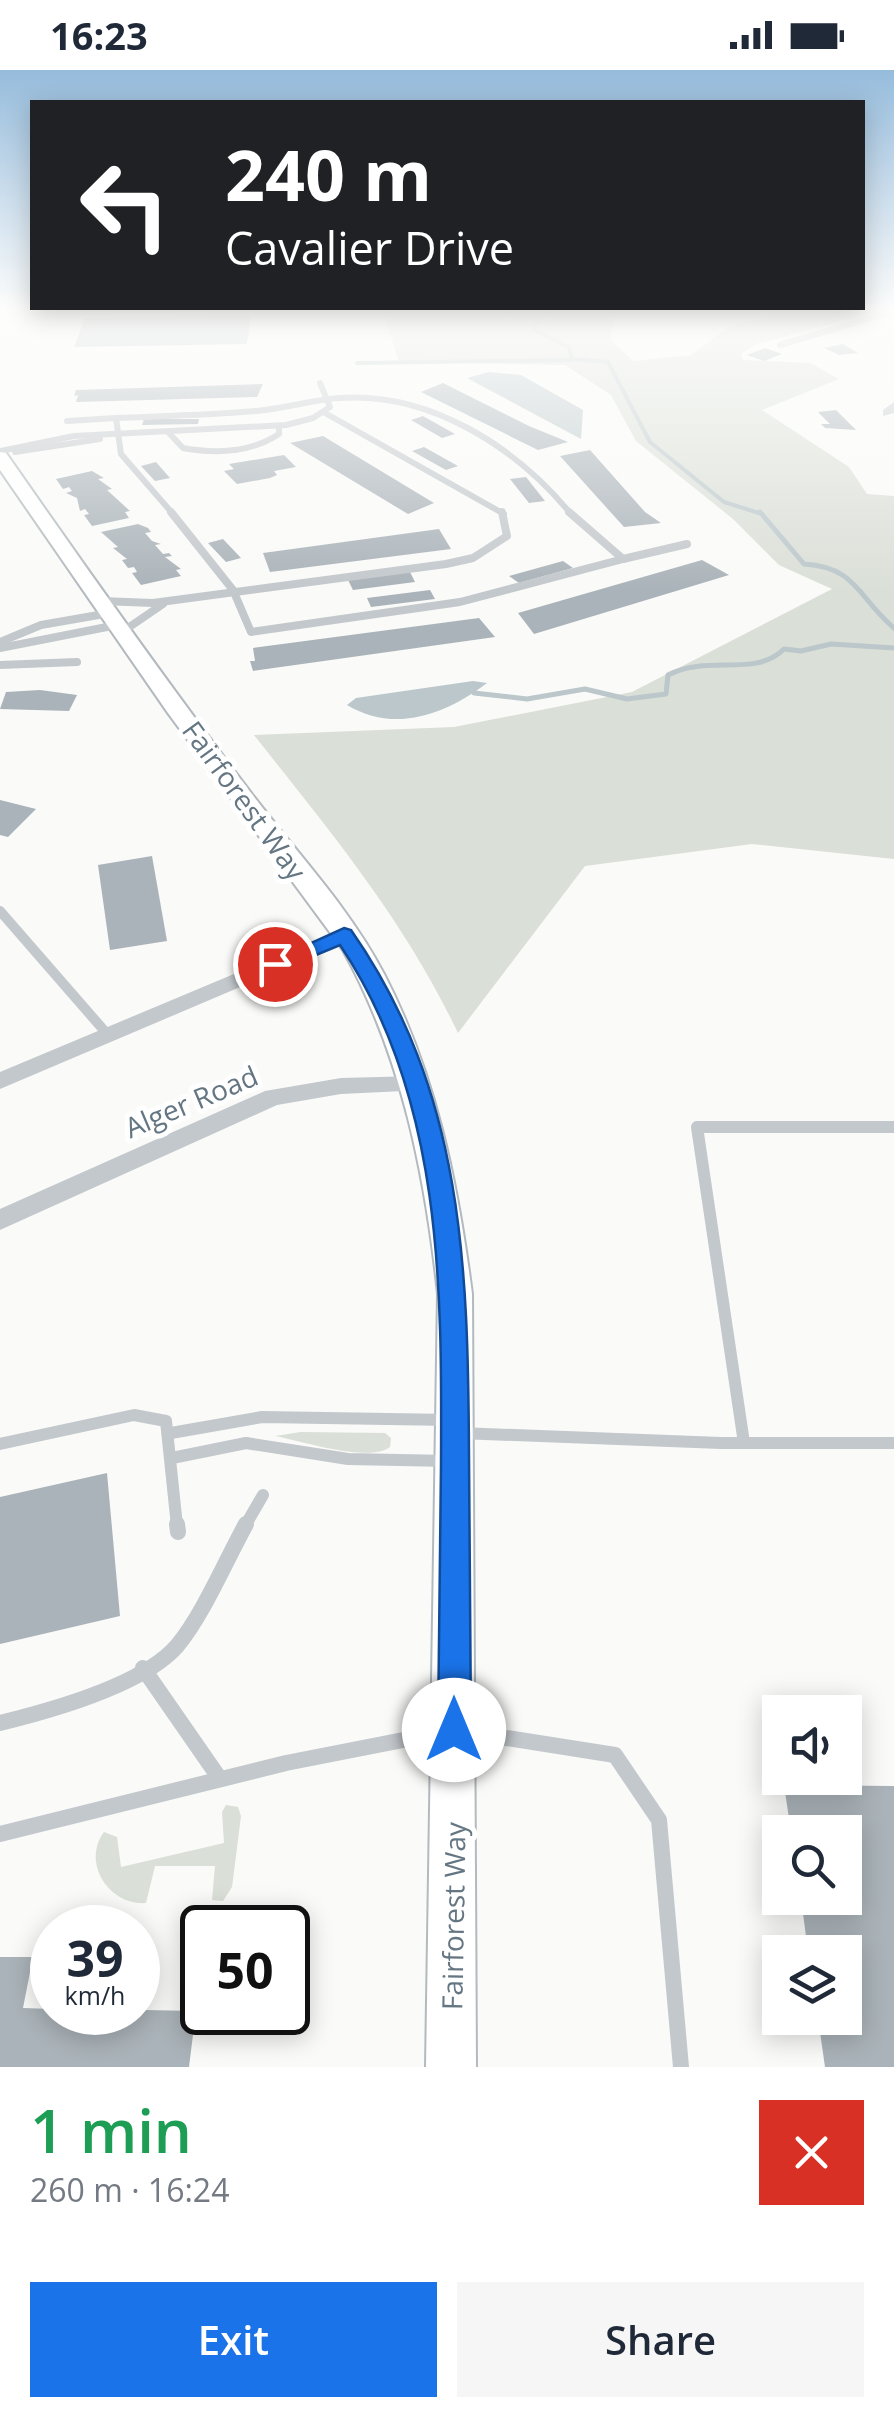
<!DOCTYPE html>
<html lang="en">
<head>
<meta charset="utf-8">
<style>
	body { margin:0; font-family:"Open Sans",sans-serif; background:#f6f6f7; color:#1f2937; height:100vh; display:flex; flex-direction:column; font-size:38px; white-space:nowrap }
	* { box-sizing:border-box; margin:0 }
	p { font-size:32px; color:#747a83 }
	.icon { flex:none; width:55px; height:55px; fill:none; stroke:currentColor; stroke-width:2; stroke-linecap:round; stroke-linejoin:round }
	.map { position:relative; height:1997px; overflow:hidden }
	.sheet { display:flex; flex-direction:column; background:#fff; flex:1 }
	.sheet>* { flex:none }
	.top-card { position:absolute; left:30px; top:30px; width:835px; height:210px; border-radius:0px; box-shadow:0 5px 25px #0003; background:#202124; color:#fff; overflow:hidden }
	.controls { position:absolute; left:762px; top:1625px; display:grid; gap:20px }
	.controls a { display:grid; place-items:center; width:100px; height:100px; border-radius:0px; background:#fff; box-shadow:0 5px 25px #0003; font-size:50px }
	.speed { position:absolute; left:30px; top:1835px; display:flex; gap:20px; font-size:50px; font-weight:700; text-align:center }
	.speed>* { display:grid; place-content:center; width:130px; height:130px; border-radius:50%; background:#fff; box-shadow:0 5px 25px #0003; line-height:1 }
	.speed small { font-size:25px; font-weight:400 }
	.speed .limit { border:5px solid #111; border-radius:15px; background:#fff; color:#111 }
	.pin { position:absolute; display:grid; place-items:center; width:85px; height:85px; color:#fff; margin:-42px; border:5px solid #fff; border-radius:50%; box-shadow:0 2px 10px #0007 }
	.me { position:absolute; width:110px; margin:-55px; rotate:0deg; stroke-linejoin:round; filter:drop-shadow(0 0 8px #0008) }
	.turn { display:flex; align-items:center; gap:35px; height:210px; padding:0 30px; font-size:45px }
	.turn .icon { width:130px; height:130px; stroke-width:2.5 }
	.turn b { display:block; font-size:70px; line-height:85px }
	.round { display:grid; place-items:center; flex:none; width:105px; height:105px; border-radius:0px; background:#f6f6f7 }
	.overview { display:flex; align-items:center; justify-content:space-between; height:170px; padding:0 30px }
	h1 { font-size:60px; font-weight:600; line-height:75px; color:#1e9e55 }
	.button { display:flex; gap:20px; margin-top:auto; padding:20px 30px }
	.button a { flex:1; height:115px; border-radius:0px; background:#1a73e8; color:#fff; font-size:40px; font-weight:600; line-height:115px; text-align:center }
	.button a+a { background:#f6f6f7; color:#1f2937 }
	.status { display:flex; justify-content:space-between; align-items:center; height:70px; padding:0 50px; background:#fff; direction:ltr }
	.status svg { height:28px; fill:currentColor }
	.map>svg:first-child { display:block }
	.green { fill:#dadfd7 }
	.water { fill:#bbc7cb }
	.lines { fill:none; stroke-linecap:round; stroke-linejoin:round }
	.stream-far1 { stroke:#bbc7cb; stroke-width:4 }
	.stream { stroke:#bbc7cb; stroke-width:5 }
	.building { fill:#aab3b9 }
	.secondary-casing { stroke:#b3babf; stroke-width:4 }
	.lane-far4 { stroke:#c3c8cc; stroke-width:6 }
	.lane-far3 { stroke:#c3c8cc; stroke-width:8 }
	.lane-far2 { stroke:#c3c8cc; stroke-width:10 }
	.lane-far1 { stroke:#c3c8cc; stroke-width:12 }
	.lane { stroke:#c3c8cc; stroke-width:16 }
	.street { fill:#c3c8cc; fill-rule:evenodd }
	.secondary { fill:#fff; fill-rule:evenodd }
	.route { fill:#1a73e8; stroke:#114b97; stroke-width:2.5 }
	.labels { text-anchor:middle; dominant-baseline:central; stroke-width:10; stroke-linejoin:round; paint-order:stroke }
	.street-label { font-size:28px; fill:#657683; stroke:#fff }
</style>
</head>
<body>
<div class="status"><b>16:23</b><svg viewBox="0 0 49 12"><path d="M0 12V9h3v3zM5 12V6h3v6zM10 12V3h3v9zM15 12V0h3v12zM26 1h20v11H26zM47 4h2v5h-2z"/></svg></div>
<div class="map">
<svg width="894" height="1997" viewBox="0 0 894 1997">
	<rect width="100%" height="100%" fill="#fafaf8"/>
	<!-- green -->
	<g class="green">
		<path d="M 383,242 L 616,242 L 610,269 L 633,291 L 691,285 L 729,257 L 779,242 L 875,242 L 756,274 L 741,284 L 743,290 L 810,293 L 839,309 L 762,340 L 849,397 L 867,424 L 894,426 L 894,789 L 752,774 L 585,796 L 458,963 C 403,848 332,764 254,665 L 454,657 L 632,622 L 832,519 L 779,495 L 733,449 L 636,371 L 611,325 L 565,295 L 399,292 Z"/>
		<path d="M 301,1362 L 385,1363 L 391,1368 L 390,1377 C 368,1393 302,1371 275,1366 Z"/>
		<path d="M 226,1735 L 238,1737 L 241,1746 L 232,1817 L 223,1831 L 212,1830 L 215,1796 L 155,1796 L 146,1833 C 110,1836 81,1793 104,1762 L 117,1767 L 121,1797 L 224,1773 L 222,1742 Z"/>
	</g>
	<!-- water -->
	<g class="water">
		<path d="M 489,302 L 521,305 L 583,340 L 581,369 L 467,308 Z"/>
		<path d="M 473,611 L 487,613 C 446,644 395,664 347,635 L 356,628 Z"/>
	</g>
	<g class="lines">
		<!-- stream-far1 -->
		<g class="stream-far1">
			<path d="M 546,242 L 536,247 L 534,260 L 569,277 L 572,289 L 608,292 L 650,372 L 724,432 L 762,444"/>
			<path d="M 357,293 L 572,290"/>
		</g>
		<!-- stream -->
		<g class="stream">
			<path d="M 760,442 L 804,494 C 857,497 858,528 894,558"/>
			<path d="M 474,623 L 527,629 L 585,619 L 627,629 L 666,624 L 668,605 C 709,584 755,608 784,579 L 801,581 L 831,574 L 894,578"/>
		</g>
	</g>
	<!-- building -->
	<g class="building">
		<path d="M 251,245 L 247,274 L 74,277 L 85,248 Z"/>
		<path d="M 843,274 L 858,283 L 839,285 L 824,278 Z"/>
		<path d="M 765,278 L 782,284 L 764,291 L 747,285 Z"/>
		<path d="M 443,313 L 529,356 L 568,372 L 538,380 L 421,322 Z"/>
		<path d="M 263,314 L 257,327 L 76,332 L 78,325 L 74,326 L 76,320 Z"/>
		<path d="M 836,340 L 856,360 L 825,358 L 821,354 L 830,354 L 818,342 Z"/>
		<path d="M 423,346 L 455,364 L 442,368 L 411,350 Z"/>
		<path d="M 144,349 L 199,349 L 198,354 L 142,355 Z"/>
		<path d="M 323,366 L 434,433 L 408,444 L 290,373 Z"/>
		<path d="M 424,377 L 458,396 L 446,400 L 412,381 Z"/>
		<path d="M 590,380 L 645,442 L 661,453 L 624,457 L 560,386 Z"/>
		<path d="M 284,385 L 296,397 L 274,401 L 277,405 L 270,408 L 237,414 L 224,401 L 234,399 L 229,394 Z"/>
		<path d="M 156,392 L 170,408 L 155,411 L 141,396 Z"/>
		<path d="M 92,401 L 104,408 L 98,409 L 112,419 L 107,420 L 130,441 L 125,442 L 129,448 L 92,456 L 84,445 L 89,444 L 85,439 L 80,441 L 77,428 L 66,423 L 72,421 L 69,417 L 63,419 L 56,409 Z"/>
		<path d="M 526,407 L 545,431 L 529,433 L 510,409 Z"/>
		<path d="M 138,454 L 148,458 L 151,462 L 145,463 L 152,471 L 161,474 L 155,475 L 163,484 L 169,483 L 172,486 L 165,487 L 181,499 L 176,500 L 181,506 L 141,515 L 132,503 L 137,502 L 134,497 L 128,498 L 122,490 L 127,489 L 113,478 L 118,477 L 101,462 Z"/>
		<path d="M 439,459 L 451,479 L 270,502 L 263,483 Z"/>
		<path d="M 223,469 L 241,488 L 226,492 L 208,473 Z"/>
		<path d="M 702,490 L 729,505 L 534,564 L 518,543 Z"/>
		<path d="M 563,491 L 573,498 L 519,513 L 509,506 Z"/>
		<path d="M 410,502 L 415,512 L 353,520 L 348,510 Z"/>
		<path d="M 430,520 L 435,529 L 371,537 L 367,528 Z"/>
		<path d="M 479,548 L 495,567 L 253,601 L 250,591 L 255,591 L 253,578 Z"/>
		<path d="M 40,620 L 77,625 L 69,641 L 0,639 L 6,622 Z"/>
		<path d="M 0,730 L 36,739 L 8,767 L 0,765 Z"/>
		<path d="M 152,786 L 167,871 L 110,880 L 98,795 Z"/>
		<path d="M 107,1403 L 120,1546 L 0,1574 L 0,1427 Z"/>
		<path d="M 784,1715 L 894,1716 L 894,1997 L 825,1997 L 818,1948 L 845,1948 L 845,1882 L 808,1882 L 801,1828 L 845,1828 L 845,1762 L 791,1762 Z"/>
		<path d="M 0,1887 L 33,1887 L 23,1938 L 138,1942 L 138,1924 L 148,1924 L 145,1940 L 196,1941 L 189,1997 L 0,1997 Z"/>
	</g>
	<g class="lines">
		<!-- secondary casing -->
		<g class="secondary-casing">
			<path id="secondary" d="M 0,382 L 6,383 C 84,495 163,607 245,715 C 292,778 348,835 384,904 C 436,1004 458,1114 472,1224 L 476,1997 L 426,1997 L 438,1224 C 425,1104 402,987 343,880 L 168,643 L 0,400 Z"/>
		</g>
		<!-- lane-far4 -->
		<g class="lane-far4">
			<path d="M 780,275 L 891,242"/>
			<path d="M 325,343 L 504,444"/>
			<path d="M 116,348 L 121,384 L 173,444"/>
			<path d="M 116,348 C 163,346 209,345 255,341 C 283,339 311,330 339,328 C 429,321 516,377 571,444"/>
			<path d="M 67,351 L 116,348"/>
			<path d="M 168,362 L 183,378 C 216,384 250,383 279,364 L 279,356"/>
			<path d="M 0,381 L 74,366 L 286,355 L 313,348 L 330,337 L 320,313"/>
			<path d="M 15,382 L 100,369"/>
		</g>
		<!-- lane-far3 -->
		<g class="lane-far3">
			<path d="M 171,442 L 233,520 L 251,562 L 460,532 L 623,489 L 569,442"/>
			<path d="M 623,489 L 687,474"/>
			<path d="M 101,531 L 153,533 L 446,494 L 473,488 L 507,466 L 502,442"/>
			<path d="M 122,562 L 163,534"/>
			<path d="M 0,572 L 41,555 L 110,543"/>
			<path d="M 0,578 L 117,555"/>
			<path d="M 0,595 L 77,592"/>
		</g>
		<!-- lane-far2 -->
		<path class="lane-far2" d="M 0,841 L 108,965"/>
		<!-- lane-far1 -->
		<g class="lane-far1">
			<path d="M 171,1363 L 262,1347 L 451,1350"/>
			<path d="M 459,1363 L 721,1373 L 894,1373"/>
			<path d="M 744,1373 L 697,1057 L 894,1057"/>
			<path d="M 0,1374 L 134,1345 L 166,1351 L 177,1456"/>
			<path d="M 172,1388 L 246,1373 L 348,1389 L 450,1391"/>
			<path d="M 245,1456 L 263,1425"/>
		</g>
		<!-- lane -->
		<g class="lane">
			<path d="M 177,1454 L 178,1462"/>
			<path d="M 143,1598 L 220,1709"/>
			<path d="M 0,1653 C 49,1641 143,1615 177,1576 C 203,1545 226,1490 246,1454"/>
			<path d="M 462,1661 L 615,1685 L 659,1750 L 681,1997"/>
			<path d="M 0,1764 L 286,1693 L 444,1662"/>
		</g>
		<!-- street -->
		<g class="street">
			<path d="M 886,242 L 894,242 L 894,245 L 887,244 Z"/>
			<path d="M 894,332 L 894,343 L 883,346 L 883,340 Z"/>
			<path d="M 344,858 L 351,860 L 354,865 L 351,870 L 0,1019 L 0,1002 Z"/>
			<path d="M 417,1006 L 425,1008 L 428,1014 L 425,1020 L 341,1024 L 277,1035 L 0,1160 L 0,1139 L 265,1021 L 341,1008 Z"/>
		</g>
		<!-- secondary -->
		<use href="#secondary" class="secondary"/>
	</g>
	<!-- sky -->
	<linearGradient id="sky" x2="0" y2="1"><stop stop-color="#96bcdc"/><stop offset="0.46" stop-color="#fdfdfc"/><stop offset="1" stop-color="#fdfdfc" stop-opacity="0"/></linearGradient>
	<rect width="894" height="521" fill="url(#sky)"/>
	<!-- route -->
	<path class="route" d="M 344,858 L 351,860 C 464,1022 468,1197 469,1386 C 470,1477 470,1569 471,1660 L 466,1672 L 454,1676 L 443,1672 L 438,1660 C 439,1572 440,1483 441,1395 C 442,1217 443,1028 340,875 L 275,902 L 265,894 Z"/>
	<g class="labels">
		<!-- street labels -->
		<g class="street-label">
			<text transform="translate(245 730) rotate(54)">Fairforest Way</text>
			<text transform="translate(191 1031) rotate(-23)">Alger Road</text>
			<text transform="translate(453 1846) rotate(-89)">Fairforest Way</text>
		</g>
	</g>
</svg>
<div class="controls">
<a><svg class="icon" aria-label="sound" viewBox="0 0 24 24"><path d="M4 9h4l5-4v14l-5-4H4zM17 9q2 3 0 6"/></svg></a>
<a><svg class="icon" aria-label="search" viewBox="0 0 24 24"><circle cx="10" cy="10" r="6"/><path d="M15 15l6 6"/></svg></a>
<a><svg class="icon" aria-label="layers" viewBox="0 0 24 24"><path d="M12 4l9 5-9 5-9-5zM3 14l9 5 9-5"/></svg></a>
</div>
<div class="speed"><div>39<small>km/h</small></div><div class="limit">50</div></div>
<div class="pin" style="left:275px;top:894px;background:#d93025"><svg class="icon" aria-label="arrive" viewBox="0 0 24 24"><path d="M6 21V4h12l-3 4 3 4H6"/></svg></div>
<svg class="me" style="left:454px;top:1660px" viewBox="-20 -20 40 40"><circle r="19" fill="#fff"/><path d="M0-13L10 11 0 6-10 11z" fill="#1a73e8"/></svg>
<div class="top-card">
<div class="turn"><svg class="icon" aria-label="left" viewBox="0 0 24 24"><path d="M17 20v-9H6M10 6l-5 5 5 5"/></svg><div><b>240 m</b>Cavalier Drive</div></div>
</div>
</div>
<section class="sheet">
<div class="overview"><div><h1>1 min</h1><p>260 m · 16:24</p></div><a class="round" style="background:#d93025;color:#fff"><svg class="icon" aria-label="close" viewBox="0 0 24 24"><path d="M6 6l12 12M18 6L6 18"/></svg></a></div>
<div class="button"><a>Exit</a><a>Share</a></div>
</section>
</body>
</html>
